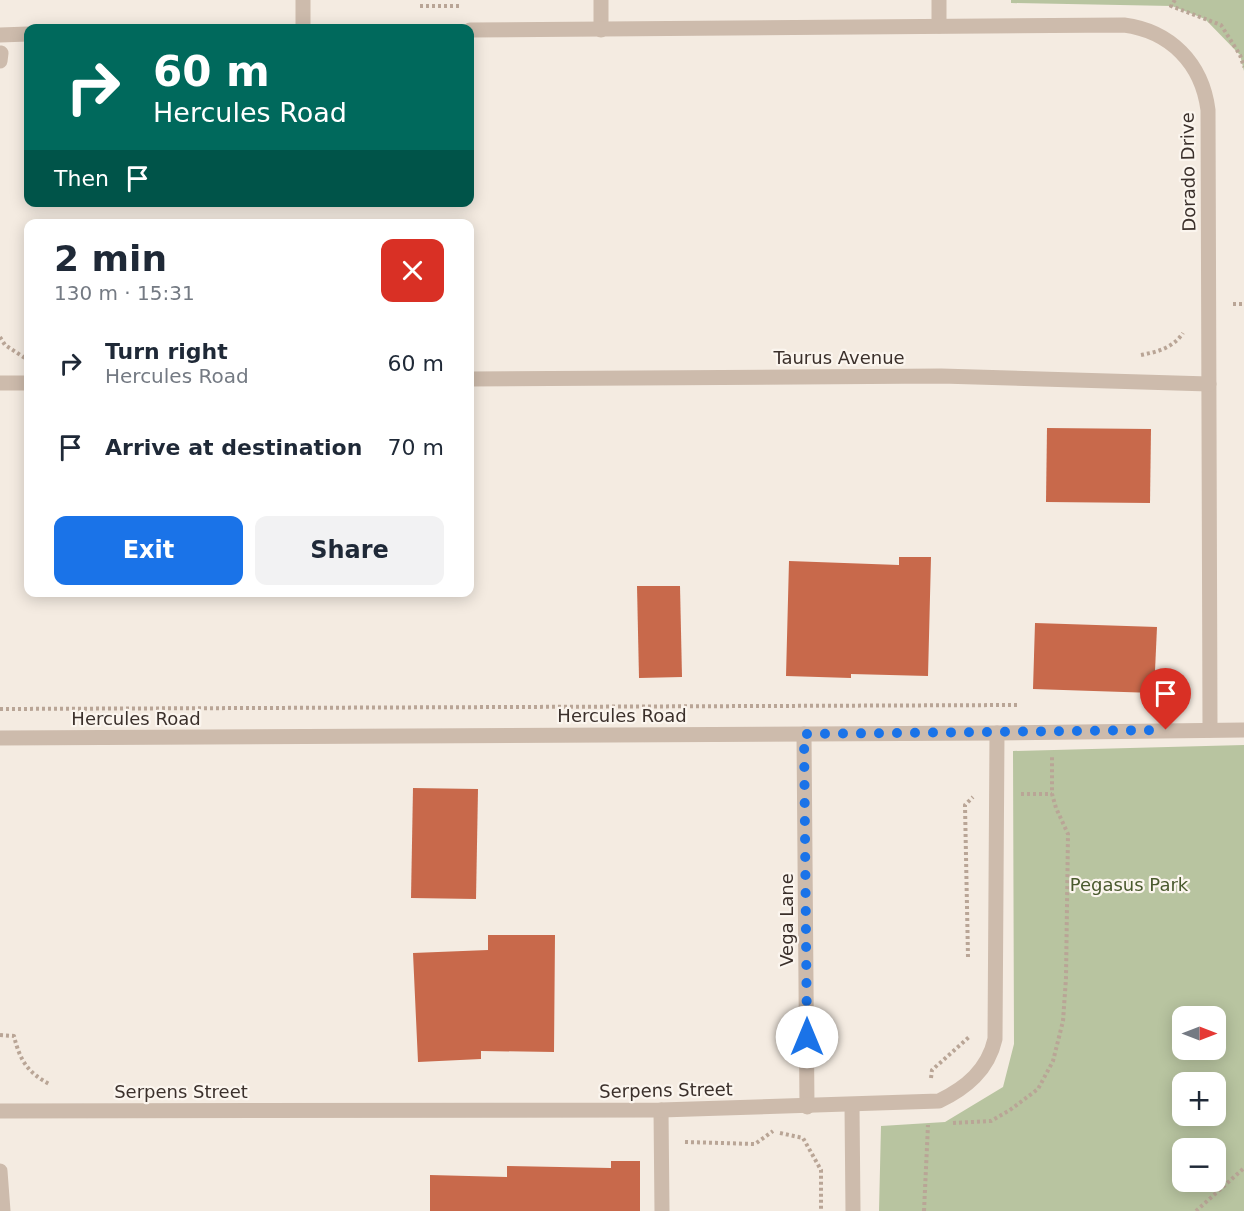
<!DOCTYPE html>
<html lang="en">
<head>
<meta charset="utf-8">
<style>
	body { margin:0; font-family:"DejaVu Sans",sans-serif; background:#f2f2f3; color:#1f2937; height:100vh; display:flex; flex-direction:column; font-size:22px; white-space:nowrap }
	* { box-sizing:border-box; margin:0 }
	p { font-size:20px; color:#747a83 }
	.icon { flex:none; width:33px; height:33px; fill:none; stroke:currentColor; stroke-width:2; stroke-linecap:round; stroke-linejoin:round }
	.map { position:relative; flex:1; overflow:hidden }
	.drawer { position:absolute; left:24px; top:219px; width:450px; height:378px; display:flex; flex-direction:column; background:#fff; border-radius:12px; box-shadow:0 3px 15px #0003 }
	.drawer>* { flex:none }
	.hud { position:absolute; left:24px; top:24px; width:450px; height:183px; border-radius:12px; box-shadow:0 3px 15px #0003; background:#00695c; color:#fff; overflow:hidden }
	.needle { width:39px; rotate:90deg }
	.fabs { position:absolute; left:1172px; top:1006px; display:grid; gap:12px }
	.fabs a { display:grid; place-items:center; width:54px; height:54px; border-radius:12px; background:#fff; box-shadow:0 3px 15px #0003; font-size:30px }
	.pin { position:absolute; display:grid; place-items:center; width:51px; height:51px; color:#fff; margin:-62px -26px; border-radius:50% 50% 50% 0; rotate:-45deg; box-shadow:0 0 6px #0007 }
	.pin .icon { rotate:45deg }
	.me { position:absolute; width:66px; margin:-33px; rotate:0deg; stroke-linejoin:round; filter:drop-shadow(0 0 4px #0008) }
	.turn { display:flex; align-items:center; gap:21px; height:126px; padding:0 30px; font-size:27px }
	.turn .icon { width:78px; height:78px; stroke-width:2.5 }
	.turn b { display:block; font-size:42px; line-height:51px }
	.then { display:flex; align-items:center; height:57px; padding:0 30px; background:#0003; gap:12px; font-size:22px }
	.round { display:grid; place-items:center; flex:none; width:63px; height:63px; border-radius:12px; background:#f2f2f3 }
	.headline { display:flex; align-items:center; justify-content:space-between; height:102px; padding:0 30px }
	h1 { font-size:36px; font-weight:600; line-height:45px }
	.action { display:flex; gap:12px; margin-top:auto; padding:12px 30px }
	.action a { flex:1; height:69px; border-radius:12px; background:#1a73e8; color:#fff; font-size:24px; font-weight:600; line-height:69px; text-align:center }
	.action a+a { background:#f2f2f3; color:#1f2937 }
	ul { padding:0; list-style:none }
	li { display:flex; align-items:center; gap:18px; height:84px; padding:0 30px }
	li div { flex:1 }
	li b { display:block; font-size:22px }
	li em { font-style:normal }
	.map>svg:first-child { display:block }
	.green { fill:#b8c4a0; fill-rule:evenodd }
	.building { fill:#c8694b }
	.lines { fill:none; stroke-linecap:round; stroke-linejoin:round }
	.path { stroke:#b9a596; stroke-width:4; stroke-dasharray:3 3; stroke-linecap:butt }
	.minor { stroke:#cdbbac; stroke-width:15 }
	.route { stroke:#1a73e8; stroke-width:10; stroke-dasharray:0 18 }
	.labels { text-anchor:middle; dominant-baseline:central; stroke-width:4.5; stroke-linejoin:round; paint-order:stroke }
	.street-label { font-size:18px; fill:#3b302b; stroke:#fbf5ee }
	.park-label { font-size:18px; fill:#4a5a2e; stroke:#fbf5ee }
</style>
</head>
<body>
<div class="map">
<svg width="1244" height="1211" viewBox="0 0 1244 1211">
	<rect width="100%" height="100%" fill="#f4ebe1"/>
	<!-- green -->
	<g class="green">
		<path d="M 1011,0 L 1244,0 L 1244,71 L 1240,55 L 1205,19 L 1172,6 L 1011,3 Z"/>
		<path d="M 1244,745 L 1244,1211 L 879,1211 L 881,1126 L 945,1122 L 1003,1087 L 1014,1044 L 1013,751 ZM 1182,1017 L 1215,1017 L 1215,1050 L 1182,1050 ZM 1182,1083 L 1215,1083 L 1215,1116 L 1182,1116 ZM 1182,1149 L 1215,1149 L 1215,1182 L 1182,1182 Z"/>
	</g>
	<!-- building -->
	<g class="building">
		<path d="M 1047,428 L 1151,429 L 1150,503 L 1046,502 Z"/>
		<path d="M 899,557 L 931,557 L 928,676 L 851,674 L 851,678 L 786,676 L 789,561 L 899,565 Z"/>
		<path d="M 637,586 L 680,586 L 682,677 L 639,678 Z"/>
		<path d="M 1035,623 L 1157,627 L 1154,693 L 1033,689 Z"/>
		<path d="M 413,788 L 478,789 L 476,899 L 411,898 Z"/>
		<path d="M 488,935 L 555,935 L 554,1052 L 481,1051 L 481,1059 L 418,1062 L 413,953 L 488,950 Z"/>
		<path d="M 611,1161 L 640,1161 L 640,1211 L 430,1211 L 430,1175 L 507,1177 L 507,1166 L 611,1168 Z"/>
	</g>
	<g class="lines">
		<!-- path -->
		<g class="path">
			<path d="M 1175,0 L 1171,6 L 1221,25 L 1240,55 L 1244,67"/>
			<path d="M 420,6 L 462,6"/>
			<path d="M 1233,304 L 1244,304"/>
			<path d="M 0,337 L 5,345 L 25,358"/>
			<path d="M 1141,355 C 1157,352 1173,348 1183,333"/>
			<path d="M 0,709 L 1018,705"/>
			<path d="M 1021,794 L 1052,794"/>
			<path d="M 968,957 L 965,805 L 973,797"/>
			<path d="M 0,1035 L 14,1036 C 20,1061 28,1073 51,1085"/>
			<path d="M 931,1078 L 932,1070 L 969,1037"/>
			<path d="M 953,1123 L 991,1121 L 1010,1110 L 1038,1089 L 1053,1061 L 1063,1021 L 1066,978 L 1068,834 L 1056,808 L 1052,794 L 1052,756"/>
			<path d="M 780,1133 L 803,1138 L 821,1170 L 821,1211"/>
			<path d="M 685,1142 L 755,1144 L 773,1131"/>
			<path d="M 924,1211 L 928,1125"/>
			<path d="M 1196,1211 L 1244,1168"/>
		</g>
		<!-- minor -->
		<g class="minor">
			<path d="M 303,0 L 303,28"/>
			<path d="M 601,0 L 601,30"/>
			<path d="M 939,0 L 939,26"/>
			<path d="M 470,30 L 1124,25 C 1170,31 1202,63 1208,110 L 1210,730"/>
			<path d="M 0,35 L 28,34"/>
			<path d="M 0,61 L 1,53"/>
			<path d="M 470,379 L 941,376 L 1209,384"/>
			<path d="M 0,383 L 28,383"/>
			<path d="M 804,734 L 807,1107"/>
			<path d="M 0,738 L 997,733 L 1244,730"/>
			<path d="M 852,1106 L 853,1211"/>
			<path d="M 661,1110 L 662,1211"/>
			<path d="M 0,1111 L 661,1110 L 939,1101 C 966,1088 988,1070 995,1039 L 997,733"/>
			<path d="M 0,1171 L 3,1211"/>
		</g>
	</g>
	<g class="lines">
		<!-- route -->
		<path class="route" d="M 807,1037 L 804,734 L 1166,730"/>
	</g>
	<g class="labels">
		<!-- street labels -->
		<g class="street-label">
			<text transform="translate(1188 172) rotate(-91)">Dorado Drive</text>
			<text x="839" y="357">Taurus Avenue</text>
			<text x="622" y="715">Hercules Road</text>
			<text x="136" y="718">Hercules Road</text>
			<text transform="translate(786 920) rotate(-90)">Vega Lane</text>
			<text transform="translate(666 1090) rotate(-1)">Serpens Street</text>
			<text x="181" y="1091">Serpens Street</text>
		</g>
		<!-- park labels -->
		<g class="park-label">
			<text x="1129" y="884">Pegasus Park</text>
		</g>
	</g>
</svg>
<div class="fabs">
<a><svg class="needle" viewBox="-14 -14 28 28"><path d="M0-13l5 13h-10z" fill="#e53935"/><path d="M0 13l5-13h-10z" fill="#747a83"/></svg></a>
<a>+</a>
<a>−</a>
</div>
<div class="pin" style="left:1166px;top:730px;background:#d93025"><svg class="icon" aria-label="arrive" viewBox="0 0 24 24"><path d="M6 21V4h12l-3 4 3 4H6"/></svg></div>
<svg class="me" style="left:807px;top:1037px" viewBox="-20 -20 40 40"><circle r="19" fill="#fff"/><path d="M0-13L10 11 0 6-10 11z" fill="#1a73e8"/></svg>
<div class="hud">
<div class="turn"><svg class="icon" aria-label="right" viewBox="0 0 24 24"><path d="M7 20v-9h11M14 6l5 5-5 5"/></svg><div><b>60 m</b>Hercules Road</div></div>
<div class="then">Then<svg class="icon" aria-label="arrive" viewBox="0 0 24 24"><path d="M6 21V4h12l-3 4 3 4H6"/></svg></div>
</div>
<section class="drawer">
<div class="headline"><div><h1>2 min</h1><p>130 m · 15:31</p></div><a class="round" style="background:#d93025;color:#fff"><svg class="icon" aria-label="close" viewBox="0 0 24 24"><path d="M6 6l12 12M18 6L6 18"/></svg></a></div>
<ul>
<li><svg class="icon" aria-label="right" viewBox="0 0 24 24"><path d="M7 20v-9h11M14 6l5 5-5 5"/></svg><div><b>Turn right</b><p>Hercules Road</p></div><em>60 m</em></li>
<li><svg class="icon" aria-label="arrive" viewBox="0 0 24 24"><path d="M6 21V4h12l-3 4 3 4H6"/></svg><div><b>Arrive at destination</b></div><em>70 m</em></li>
</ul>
<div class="action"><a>Exit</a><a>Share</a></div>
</section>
</div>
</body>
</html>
